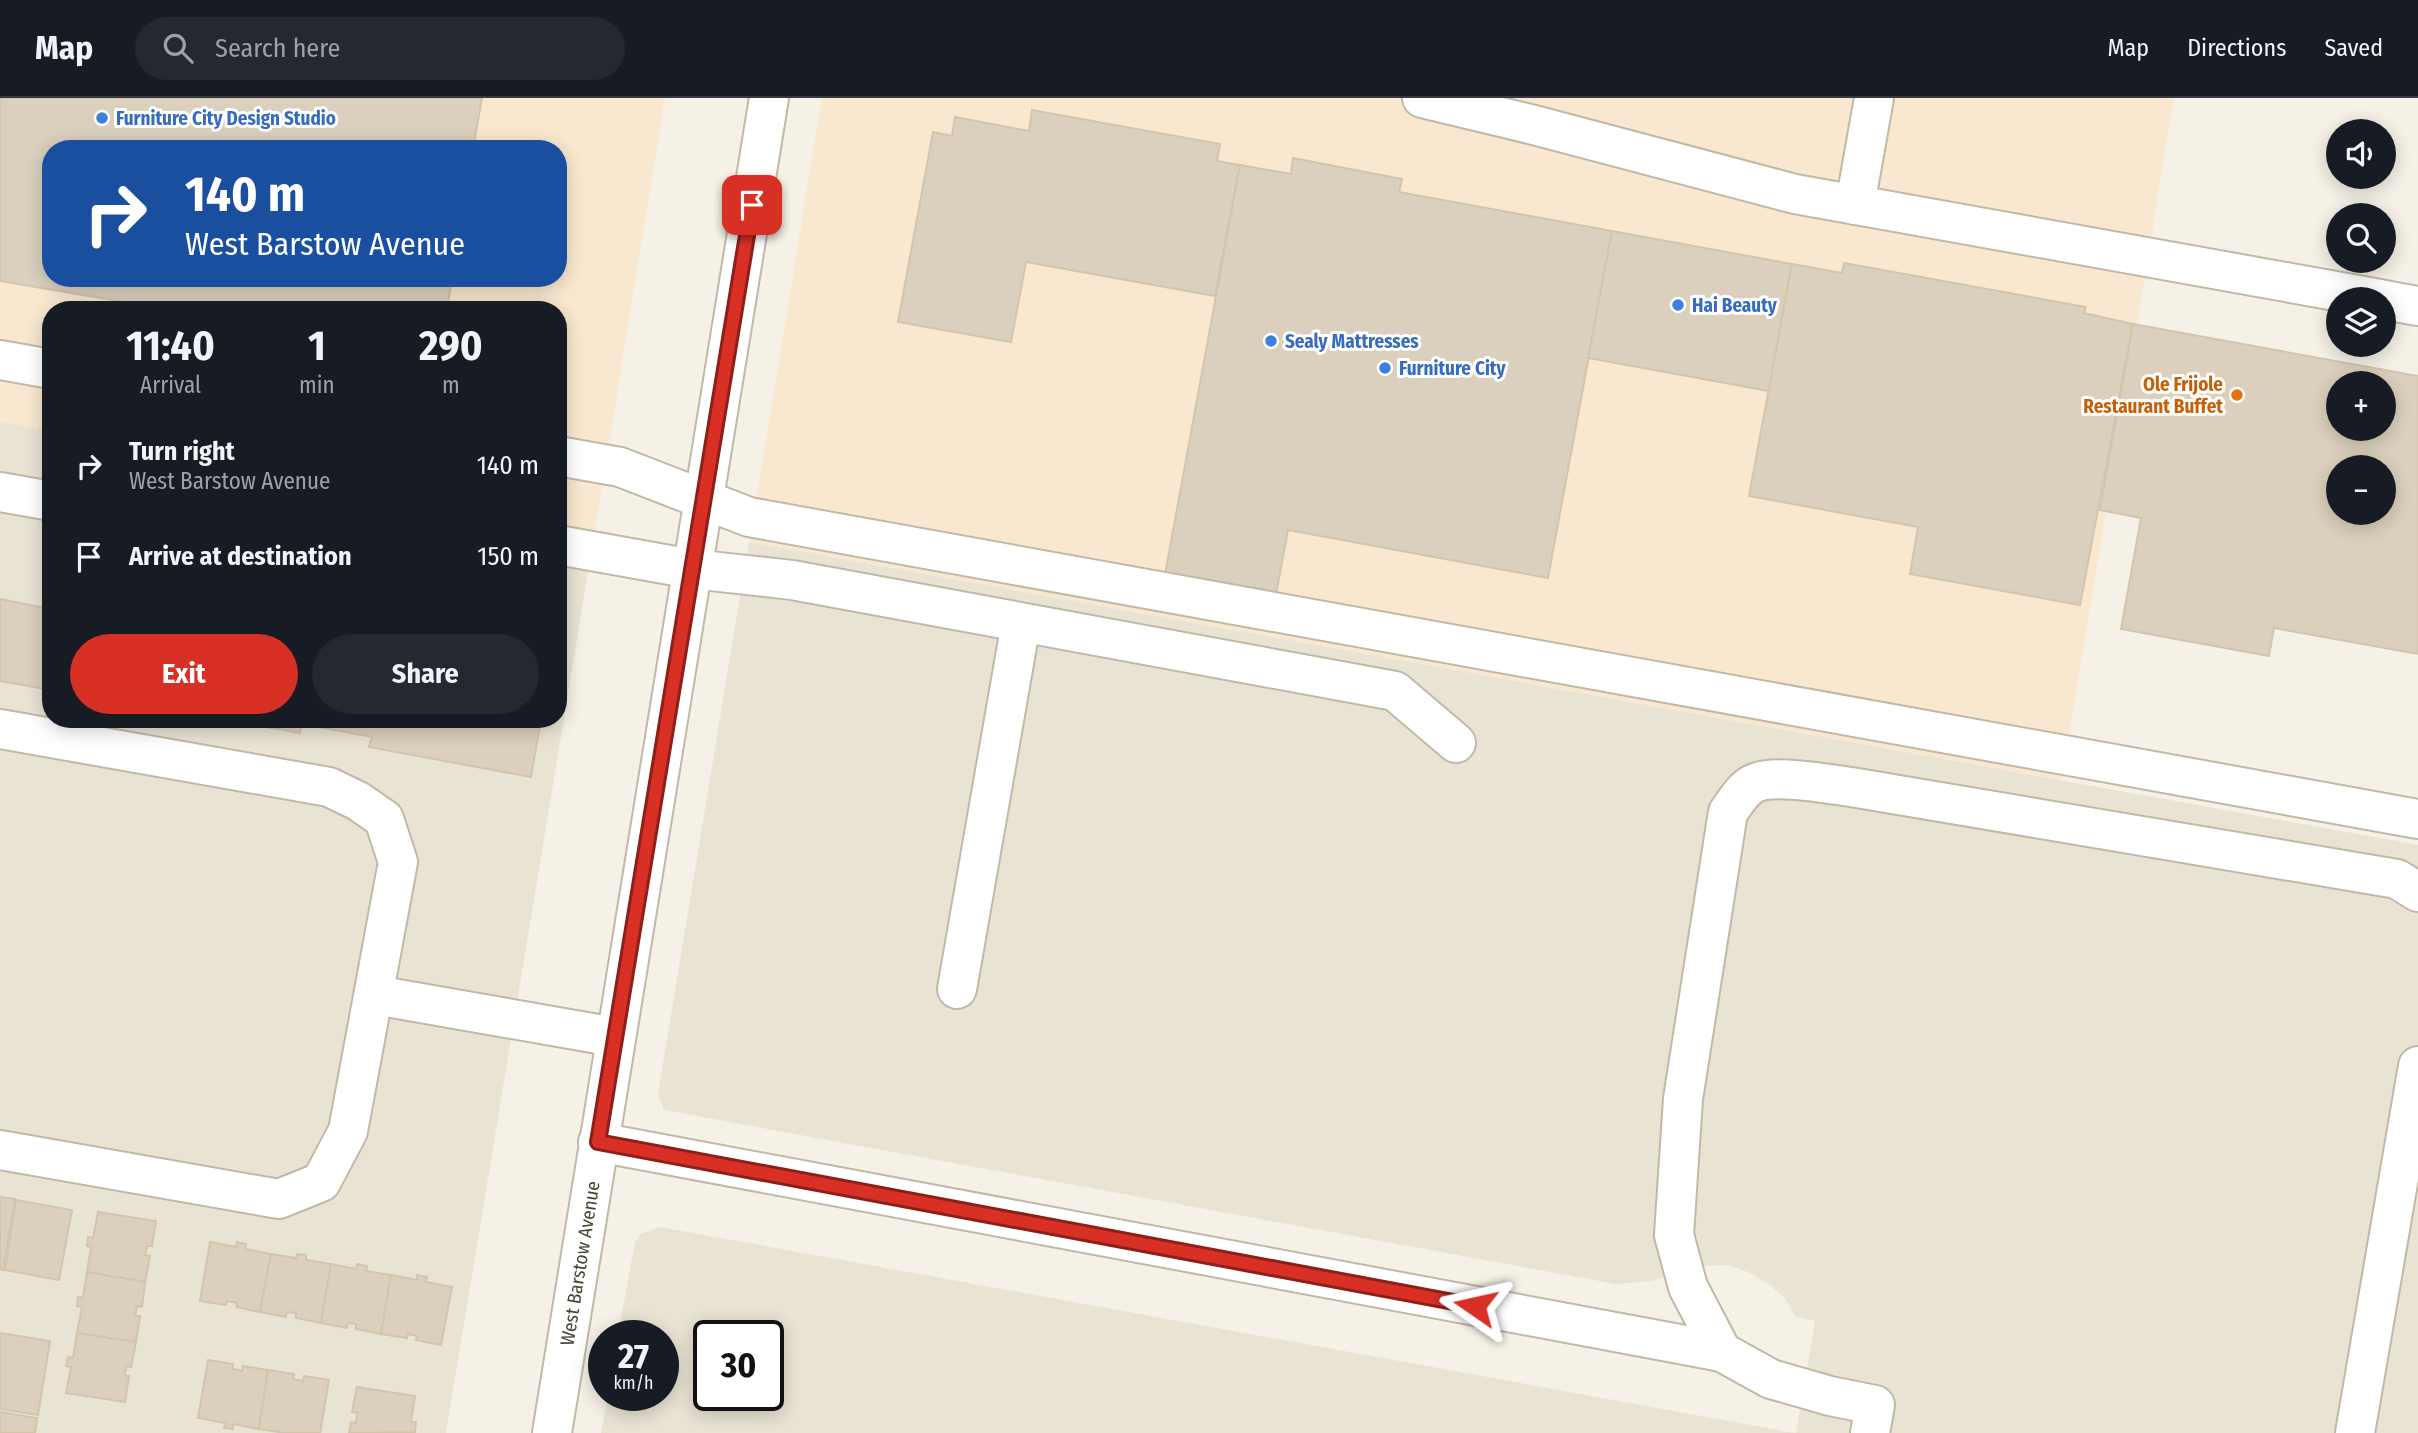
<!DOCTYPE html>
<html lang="en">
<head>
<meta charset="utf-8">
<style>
	body { margin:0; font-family:"Fira Sans Condensed",sans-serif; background:#242831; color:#f1f3f6; height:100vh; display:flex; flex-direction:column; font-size:26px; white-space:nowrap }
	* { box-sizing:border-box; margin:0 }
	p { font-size:23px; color:#9ea1a6 }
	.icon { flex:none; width:38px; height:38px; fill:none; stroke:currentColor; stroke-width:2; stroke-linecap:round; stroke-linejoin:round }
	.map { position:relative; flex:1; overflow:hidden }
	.sheet { position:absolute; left:42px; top:203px; width:525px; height:427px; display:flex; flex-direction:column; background:#171b24; border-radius:28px; box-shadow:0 4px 18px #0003 }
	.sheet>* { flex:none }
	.hud { position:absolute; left:42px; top:42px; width:525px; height:147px; border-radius:28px; box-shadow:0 4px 18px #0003; background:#1a4fa0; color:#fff; overflow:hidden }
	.buttons { position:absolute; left:2326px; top:21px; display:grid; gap:14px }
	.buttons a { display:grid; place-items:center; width:70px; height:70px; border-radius:50%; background:#171b24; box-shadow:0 4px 18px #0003; font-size:35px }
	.speed { position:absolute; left:588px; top:1222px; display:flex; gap:14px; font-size:35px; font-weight:700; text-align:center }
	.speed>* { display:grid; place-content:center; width:91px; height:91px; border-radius:50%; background:#171b24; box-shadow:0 4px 18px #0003; line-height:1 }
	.speed small { font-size:18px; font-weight:400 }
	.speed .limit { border:4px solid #111; border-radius:10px; background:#fff; color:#111 }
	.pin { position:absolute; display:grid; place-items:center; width:60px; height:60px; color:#fff; margin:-30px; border-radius:14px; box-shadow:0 4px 10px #0006 }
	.me { position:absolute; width:77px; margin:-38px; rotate:281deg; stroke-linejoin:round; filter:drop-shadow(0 0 5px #0008) }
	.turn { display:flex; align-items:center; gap:24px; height:147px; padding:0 28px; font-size:32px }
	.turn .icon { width:91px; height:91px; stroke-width:2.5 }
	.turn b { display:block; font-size:49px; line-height:60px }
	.eta { display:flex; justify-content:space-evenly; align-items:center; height:119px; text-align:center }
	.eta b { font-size:42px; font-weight:700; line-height:49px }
	.button { display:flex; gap:14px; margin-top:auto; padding:14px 28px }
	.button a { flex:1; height:80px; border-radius:42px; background:#d93025; color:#fff; font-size:28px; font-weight:700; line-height:80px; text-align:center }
	.button a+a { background:#242831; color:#f1f3f6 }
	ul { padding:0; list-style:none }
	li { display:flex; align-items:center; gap:21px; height:91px; padding:0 28px }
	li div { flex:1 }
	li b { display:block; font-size:26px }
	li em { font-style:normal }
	header { display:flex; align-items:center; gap:42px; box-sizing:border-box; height:98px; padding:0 35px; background:#171b24; border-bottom:2px solid #363941 }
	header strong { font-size:33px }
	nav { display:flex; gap:38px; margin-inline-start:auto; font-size:24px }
	.search { width:490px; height:63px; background:#242831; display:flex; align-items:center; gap:18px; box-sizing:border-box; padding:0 24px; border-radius:38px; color:#9ea1a6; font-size:26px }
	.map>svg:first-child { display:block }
	.residential { fill:#e9e3d4; fill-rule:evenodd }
	.commercial { fill:#f9e8cf; fill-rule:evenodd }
	.building { fill:#dad0bd; stroke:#d3c5ad; stroke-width:2; fill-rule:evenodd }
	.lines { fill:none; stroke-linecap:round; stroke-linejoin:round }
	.minor-casing { stroke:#c1b9a8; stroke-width:42 }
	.minor { stroke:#fff; stroke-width:38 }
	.route-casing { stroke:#8d1f18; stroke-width:18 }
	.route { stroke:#d93025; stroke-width:12 }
	.shop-dot { fill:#3f7fe0; stroke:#fff; stroke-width:2.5 }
	.food-dot { fill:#e8710a; stroke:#fff; stroke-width:2.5 }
	.labels { text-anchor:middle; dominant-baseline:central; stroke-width:6; stroke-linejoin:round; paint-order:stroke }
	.shop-label { font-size:19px; font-weight:bold; fill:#366cbe; stroke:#fff; text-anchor:start }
	.food-label { font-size:19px; font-weight:bold; fill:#c56008; stroke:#fff; text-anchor:end }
	.street-label { font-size:19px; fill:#484135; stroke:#fff }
</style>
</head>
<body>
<header>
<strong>Map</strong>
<div class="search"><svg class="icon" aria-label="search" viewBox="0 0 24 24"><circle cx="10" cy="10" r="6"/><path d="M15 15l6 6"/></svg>Search here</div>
<nav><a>Map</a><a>Directions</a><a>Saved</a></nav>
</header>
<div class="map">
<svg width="2418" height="1335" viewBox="0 0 2418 1335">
	<rect width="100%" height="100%" fill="#f5f1e6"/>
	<!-- residential -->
	<g class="residential">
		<path d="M 0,324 L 51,333 L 51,621 L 558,621 L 558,426 L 595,432 L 446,1335 L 0,1335 Z"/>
		<path d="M 749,444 L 2418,747 L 2418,1335 L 1796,1335 L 1815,1223 L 1796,1219 L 1784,1199 L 1767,1185 L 1748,1174 L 1728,1167 L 1692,1168 L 1653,1183 L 1616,1186 L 664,1012 L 658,996 Z"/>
		<path d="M 660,1129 L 1438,1270 L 1795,1335 L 601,1335 L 608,1297 L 663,1297 L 663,1237 L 618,1237 L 635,1144 L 641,1136 ZM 709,1237 L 768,1237 L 768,1297 L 709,1297 Z"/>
	</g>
	<!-- commercial -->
	<g class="commercial">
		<path d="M 0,0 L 665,0 L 595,432 L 558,426 L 558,212 L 51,212 L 51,333 L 0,324 ZM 51,51 L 558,51 L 558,180 L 51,180 Z"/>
		<path d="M 822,0 L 2174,0 L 2062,682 L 749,444 Z"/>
	</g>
	<!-- building -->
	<g class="building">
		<path d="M 0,0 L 482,0 L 473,51 L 51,51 L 51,180 L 452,180 L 447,212 L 172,212 L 0,183 Z"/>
		<path d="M 1032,12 L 1220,46 L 1217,63 L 1240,67 L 1215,198 L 1026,164 L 1011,244 L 898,224 L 933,34 L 952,38 L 955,19 L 1029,33 Z"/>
		<path d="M 1293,60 L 1402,81 L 1399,94 L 1612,133 L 1548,480 L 1288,432 L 1275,502 L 1164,482 L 1240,67 L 1291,76 Z"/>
		<path d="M 1612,133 L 1792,166 L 1769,293 L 1588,260 Z"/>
		<path d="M 1844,165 L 2086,209 L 2084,215 L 2133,226 L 2080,507 L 1910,476 L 1918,429 L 1749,398 L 1792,166 L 1842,175 Z"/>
		<path d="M 2133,226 L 2418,278 L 2418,556 L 2274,530 L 2269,558 L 2121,531 L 2141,420 L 2100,412 ZM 2338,285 L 2384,285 L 2384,331 L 2338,331 ZM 2338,369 L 2384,369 L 2384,415 L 2338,415 Z"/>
		<path d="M 0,501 L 51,511 L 51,592 L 0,583 Z"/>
		<path d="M 223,621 L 303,621 L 300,635 Z"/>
		<path d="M 320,621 L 541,621 L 531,679 L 369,649 L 372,639 L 319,629 Z"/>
		<path d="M 0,1099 L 15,1101 L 3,1172 L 0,1171 Z"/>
		<path d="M 16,1102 L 72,1112 L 59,1182 L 5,1172 Z"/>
		<path d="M 98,1114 L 156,1123 L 152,1148 L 147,1148 L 145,1157 L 150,1158 L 145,1184 L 87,1174 L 91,1149 L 87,1148 L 88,1139 L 93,1140 Z"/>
		<path d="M 210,1144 L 236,1149 L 237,1144 L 246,1146 L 245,1151 L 271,1156 L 260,1214 L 236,1209 L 237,1205 L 227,1203 L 226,1207 L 200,1203 Z"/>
		<path d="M 271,1156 L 296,1160 L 297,1156 L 306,1157 L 306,1162 L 331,1166 L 321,1225 L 296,1220 L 296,1215 L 287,1214 L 286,1219 L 260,1214 Z"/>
		<path d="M 331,1166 L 356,1171 L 357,1166 L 367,1168 L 366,1173 L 391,1177 L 381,1236 L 356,1231 L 356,1226 L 348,1225 L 347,1230 L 321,1225 Z"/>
		<path d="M 87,1174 L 145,1184 L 142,1209 L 137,1208 L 135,1218 L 140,1218 L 136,1244 L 77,1235 L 82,1209 L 77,1208 L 78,1199 L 83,1200 Z"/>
		<path d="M 391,1177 L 417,1182 L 417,1177 L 427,1179 L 426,1184 L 452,1189 L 441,1247 L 416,1242 L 417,1238 L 408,1236 L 407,1240 L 381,1236 Z"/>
		<path d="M 0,1235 L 50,1243 L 38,1317 L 0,1311 Z"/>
		<path d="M 77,1235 L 136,1244 L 131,1269 L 126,1268 L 125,1278 L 129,1278 L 125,1304 L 66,1295 L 71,1269 L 66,1268 L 68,1259 L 73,1260 Z"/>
		<path d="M 208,1262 L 233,1266 L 233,1271 L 242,1273 L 243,1268 L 268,1272 L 259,1331 L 233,1326 L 233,1331 L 224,1330 L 225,1325 L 198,1320 Z"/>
		<path d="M 268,1272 L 294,1276 L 293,1281 L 303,1283 L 304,1278 L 329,1282 L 320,1335 L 285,1335 L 259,1331 Z"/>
		<path d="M 357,1289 L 415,1298 L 411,1324 L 416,1324 L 415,1334 L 349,1335 L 351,1324 L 356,1325 L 357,1315 L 352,1314 Z"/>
		<path d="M 0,1314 L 37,1320 L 35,1335 L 0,1335 Z"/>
	</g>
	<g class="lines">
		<!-- minor casing -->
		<g class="minor-casing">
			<g id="minor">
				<path d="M 1422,0 L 1534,27 L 1795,96 L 2380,201"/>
				<path d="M 1855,107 L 1874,0"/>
				<path d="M 2384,202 L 2418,208"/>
				<path d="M 0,262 L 51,271"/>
				<path d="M 558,358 L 620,369 L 749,419 L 2418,721"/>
				<path d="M 0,394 L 51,403"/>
				<path d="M 558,447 L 692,471 L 792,482 L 1395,593 L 1456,645"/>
				<path d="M 0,631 L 329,689 L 358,703 L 384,721 L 398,764 L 348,1033 L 321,1084 L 279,1101 L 0,1052"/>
				<path d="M 957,891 L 1021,525"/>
				<path d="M 375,897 L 615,939"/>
				<path d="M 598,1044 L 1722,1254"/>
				<path id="s1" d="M 552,1335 L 769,0"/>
				<path d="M 1870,1335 L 1875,1307 L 1830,1298 L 1771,1281 L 1722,1254 L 1688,1189 L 1674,1137 L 1683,1001 L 1728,714 C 1736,704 1743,690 1755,685 C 1774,676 1829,686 1851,689 L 2397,781 L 2418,794"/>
				<path d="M 2355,1335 L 2418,968"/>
			</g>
		</g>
		<!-- minor -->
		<use href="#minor" class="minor"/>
	</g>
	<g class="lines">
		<!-- route casing -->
		<g class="route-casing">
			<path id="route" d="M 752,107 L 598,1044 L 1475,1208"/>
		</g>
		<!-- route -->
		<use href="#route" class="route"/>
	</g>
	<!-- markers -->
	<g class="shop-dot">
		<circle cx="102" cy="20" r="7"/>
		<circle cx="1678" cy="207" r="7"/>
		<circle cx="1271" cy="243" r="7"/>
		<circle cx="1385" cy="270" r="7"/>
	</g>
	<circle class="food-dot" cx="2237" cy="297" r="7"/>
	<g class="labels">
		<!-- shop labels -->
		<g class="shop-label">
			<text x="116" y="20">Furniture City Design Studio</text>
			<text x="1692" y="207">Hai Beauty</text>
			<text x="1285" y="243">Sealy Mattresses</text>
			<text x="1399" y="270">Furniture City</text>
		</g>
		<!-- food labels -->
		<g class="food-label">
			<text x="2223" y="286">Ole Frijole<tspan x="2223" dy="22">Restaurant Buffet</tspan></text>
		</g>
		<!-- street labels -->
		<g class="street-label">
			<text stroke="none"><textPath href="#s1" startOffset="172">West Barstow Avenue</textPath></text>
		</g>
	</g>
</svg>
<div class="buttons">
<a><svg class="icon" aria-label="sound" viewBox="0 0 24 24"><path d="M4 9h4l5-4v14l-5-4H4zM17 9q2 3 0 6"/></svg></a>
<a><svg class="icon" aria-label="search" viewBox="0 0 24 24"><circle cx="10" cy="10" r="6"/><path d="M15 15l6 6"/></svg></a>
<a><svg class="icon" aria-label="layers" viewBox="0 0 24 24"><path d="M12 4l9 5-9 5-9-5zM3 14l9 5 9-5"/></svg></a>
<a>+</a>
<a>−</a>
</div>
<div class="speed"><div>27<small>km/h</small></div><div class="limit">30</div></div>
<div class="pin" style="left:752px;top:107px;background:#d93025"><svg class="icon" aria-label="arrive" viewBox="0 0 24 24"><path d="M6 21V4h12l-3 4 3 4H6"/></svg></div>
<svg class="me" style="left:1475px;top:1208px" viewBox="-20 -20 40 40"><path d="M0-17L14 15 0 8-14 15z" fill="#d93025" stroke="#fff" stroke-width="4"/></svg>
<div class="hud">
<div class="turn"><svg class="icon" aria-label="right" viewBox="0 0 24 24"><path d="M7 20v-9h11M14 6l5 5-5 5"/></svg><div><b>140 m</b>West Barstow Avenue</div></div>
</div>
<section class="sheet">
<div class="eta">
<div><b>11:40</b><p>Arrival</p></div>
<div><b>1</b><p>min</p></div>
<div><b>290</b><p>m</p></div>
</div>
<ul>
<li><svg class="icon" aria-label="right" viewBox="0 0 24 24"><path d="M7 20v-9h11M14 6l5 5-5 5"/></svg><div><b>Turn right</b><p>West Barstow Avenue</p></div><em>140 m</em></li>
<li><svg class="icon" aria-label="arrive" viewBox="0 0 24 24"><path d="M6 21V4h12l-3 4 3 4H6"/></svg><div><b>Arrive at destination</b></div><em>150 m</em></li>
</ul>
<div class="button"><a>Exit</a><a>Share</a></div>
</section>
</div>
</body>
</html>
